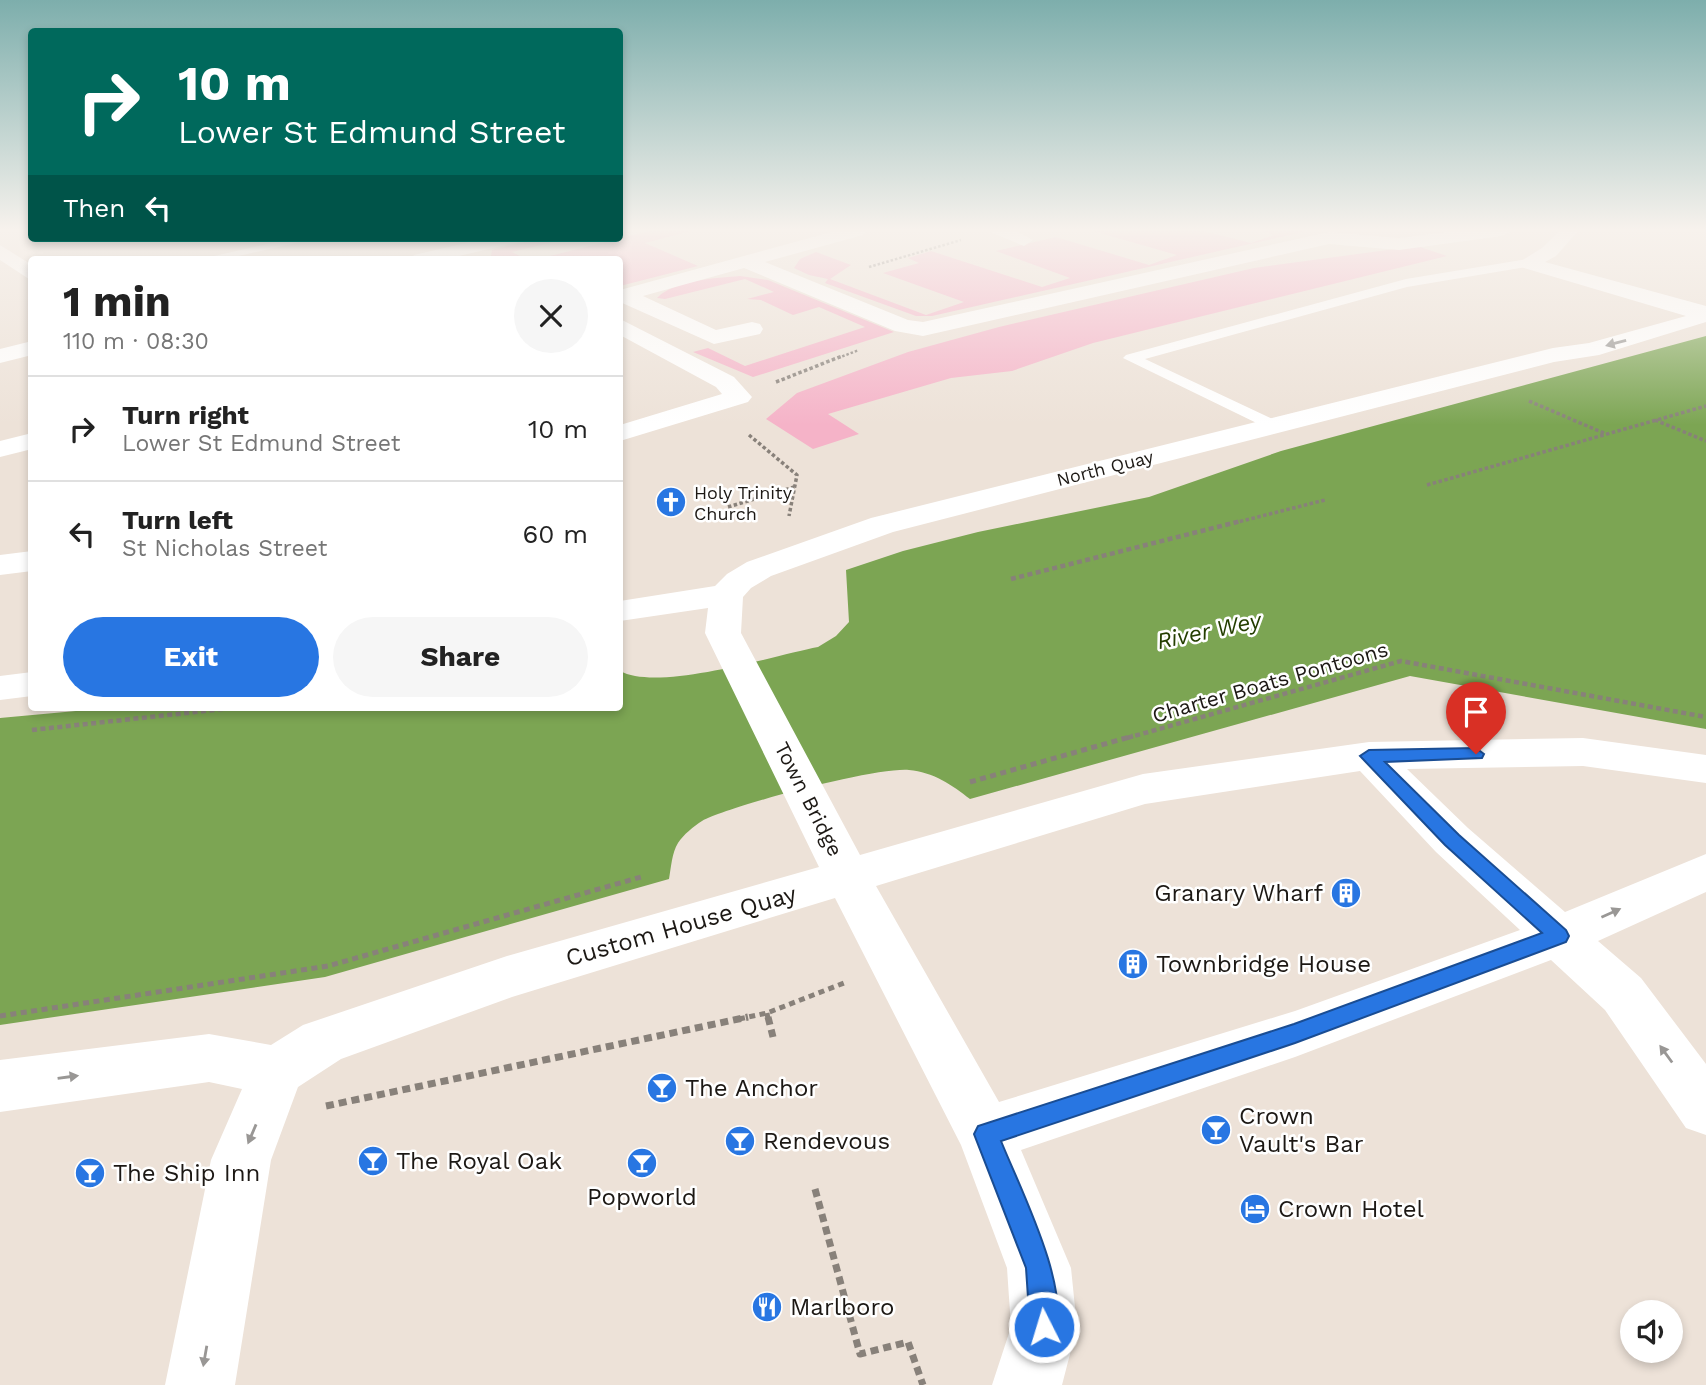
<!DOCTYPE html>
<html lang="en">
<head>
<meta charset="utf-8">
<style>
	body { margin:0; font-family:"Work Sans",sans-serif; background:#f6f6f6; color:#222; height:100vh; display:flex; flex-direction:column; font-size:26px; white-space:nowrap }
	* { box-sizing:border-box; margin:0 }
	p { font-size:23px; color:#767676 }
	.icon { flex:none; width:38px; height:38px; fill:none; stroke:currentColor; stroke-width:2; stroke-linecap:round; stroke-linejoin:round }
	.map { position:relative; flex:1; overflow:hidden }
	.details { position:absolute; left:28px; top:256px; width:595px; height:455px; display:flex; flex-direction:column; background:#fff; border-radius:7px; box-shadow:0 4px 10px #0003 }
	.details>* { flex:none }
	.guide { position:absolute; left:28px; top:28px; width:595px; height:214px; border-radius:7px; box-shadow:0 4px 10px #0003; background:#00695c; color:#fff; overflow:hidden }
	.tools { position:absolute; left:1620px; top:1300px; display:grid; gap:14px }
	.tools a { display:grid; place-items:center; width:63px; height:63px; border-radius:50%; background:#fff; box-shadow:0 4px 10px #0003; font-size:35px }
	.pin { position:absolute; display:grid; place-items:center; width:60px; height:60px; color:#fff; margin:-72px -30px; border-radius:50% 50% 50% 0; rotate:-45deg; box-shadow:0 0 7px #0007 }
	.pin .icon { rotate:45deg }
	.me { position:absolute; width:77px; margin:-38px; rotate:355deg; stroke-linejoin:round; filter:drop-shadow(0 0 5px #0008) }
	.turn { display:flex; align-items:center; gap:24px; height:147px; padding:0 35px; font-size:32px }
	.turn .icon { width:91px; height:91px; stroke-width:2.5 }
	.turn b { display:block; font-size:49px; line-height:60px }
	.then { display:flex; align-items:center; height:66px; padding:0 35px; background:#0003; gap:14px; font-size:26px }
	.round { display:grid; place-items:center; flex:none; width:74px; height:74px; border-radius:37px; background:#f6f6f6 }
	.summary { display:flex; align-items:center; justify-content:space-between; height:119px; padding:0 35px }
	h1 { font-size:42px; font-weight:700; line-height:52px }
	.button { display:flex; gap:14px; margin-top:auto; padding:14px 35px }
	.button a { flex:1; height:80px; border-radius:42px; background:#2876e2; color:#fff; font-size:28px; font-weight:700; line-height:80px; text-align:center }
	.button a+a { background:#f6f6f6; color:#222 }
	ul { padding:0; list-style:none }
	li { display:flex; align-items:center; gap:21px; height:105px; padding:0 35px; border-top:2px solid #e0e0e0 }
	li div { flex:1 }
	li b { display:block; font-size:26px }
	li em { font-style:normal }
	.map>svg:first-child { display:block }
	.green { fill:#f5b3c8 }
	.water { fill:#7ca553 }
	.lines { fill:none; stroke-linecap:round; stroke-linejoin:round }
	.path-far4 { stroke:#88817a; stroke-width:2.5; stroke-dasharray:2.5 2; stroke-linecap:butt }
	.path-far3 { stroke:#88817a; stroke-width:3.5; stroke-dasharray:3.5 2.5; stroke-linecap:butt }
	.path-far2 { stroke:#88817a; stroke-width:4.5; stroke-dasharray:5 3.5; stroke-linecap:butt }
	.path-far1 { stroke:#88817a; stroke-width:5; stroke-dasharray:6 4.5; stroke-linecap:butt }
	.path { stroke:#88817a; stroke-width:7; stroke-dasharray:8 5; stroke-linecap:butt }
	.lane { fill:#fff; fill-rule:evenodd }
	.street { fill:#fff; fill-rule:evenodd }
	.oneway { fill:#999795 }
	.route { fill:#2876e2; stroke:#1a4d93; stroke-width:2 }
	.labels { text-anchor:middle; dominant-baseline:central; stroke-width:5; stroke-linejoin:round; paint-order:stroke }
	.far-street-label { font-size:18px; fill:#1c1814; stroke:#fff }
	.far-poi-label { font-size:18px; fill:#1c1814; stroke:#fff; text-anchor:start }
	.street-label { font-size:21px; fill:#1c1814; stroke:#fff }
	.water-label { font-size:23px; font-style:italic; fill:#243e00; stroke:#fff }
	.near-poi-label { font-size:24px; fill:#1c1814; stroke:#fff; text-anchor:start }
	.near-street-label { font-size:24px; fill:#1c1814; stroke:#fff }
</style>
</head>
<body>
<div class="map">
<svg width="1706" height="1385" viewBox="0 0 1706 1385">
	<rect width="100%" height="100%" fill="#ede2d8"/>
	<!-- green -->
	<g class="green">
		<path d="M 649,231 L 691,231 L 645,243 L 698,266 L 620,286 L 620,259 L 538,259 Z"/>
		<path d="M 1093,231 L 1204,231 L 1251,243 L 1274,235 L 1262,231 L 1307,231 L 932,316 L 916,316 L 825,283 L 828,279 L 809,275 L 794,268 L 800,259 L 816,252 L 851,265 L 830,279 L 926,315 L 964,302 L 883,273 L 919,263 L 908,258 L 931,251 L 1042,287 L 1070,278 L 996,251 L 1056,237 L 1149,265 L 1177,255 Z"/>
		<path d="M 540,238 L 570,238 L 512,252 L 526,259 L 499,259 L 491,256 L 492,250 Z"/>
		<path d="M 1417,246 L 1447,256 L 1093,343 L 1012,371 L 951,378 L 828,414 L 859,434 L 813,449 L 766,419 L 797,393 L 908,352 L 999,327 L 1254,268 Z"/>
		<path d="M 740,276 L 768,280 L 894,332 L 753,377 L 693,352 L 708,348 L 745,366 L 865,327 L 819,307 L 793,315 L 761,300 L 747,299 L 774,292 L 745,279 L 665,299 L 657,298 C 674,280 717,278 740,276 Z"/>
	</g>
	<!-- water -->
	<path class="water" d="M 1706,336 L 1706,729 L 1410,676 L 970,799 C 952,785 933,772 909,770 C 876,767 732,805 702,821 C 694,826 683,835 678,843 C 672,852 671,868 669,879 L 325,977 L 0,1025 L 0,718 L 119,707 L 620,707 L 620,671 C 658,692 772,656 818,647 L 836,636 L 849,622 L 846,570 L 903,551 L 978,532 L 1149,497 L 1281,451 Z"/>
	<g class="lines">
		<!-- path-far4 -->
		<g class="path-far4">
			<path d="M 869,267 L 961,240"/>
			<path d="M 838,358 L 859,350"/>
		</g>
		<!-- path-far3 -->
		<g class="path-far3">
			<path d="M 776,382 L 842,356"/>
			<path d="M 1529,401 L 1606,434"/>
			<path d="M 1655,420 L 1706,441"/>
			<path d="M 749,435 L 797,475 L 789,516"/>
			<path d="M 1427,485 L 1706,406"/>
			<path d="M 728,507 L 794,487"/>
			<path d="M 1234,523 L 1325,500"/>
		</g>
		<!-- path-far2 -->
		<g class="path-far2">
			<path d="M 1011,579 L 1241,521"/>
			<path d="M 32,730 L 241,707"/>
			<path d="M 1127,738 L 1401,661 L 1706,717"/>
		</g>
		<!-- path-far1 -->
		<g class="path-far1">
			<path d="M 970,782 L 1133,736"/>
			<path d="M 767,1013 L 768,1019"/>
			<path d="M 0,1016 L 328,966 L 641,877"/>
			<path d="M 739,1019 L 767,1013 L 844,983"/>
		</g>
		<!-- path -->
		<g class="path">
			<path d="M 768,1017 L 773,1037"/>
			<path d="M 326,1106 L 748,1017"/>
			<path d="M 815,1189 L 860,1354 L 908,1342 L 923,1385"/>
		</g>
		<!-- lane -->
		<g class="lane">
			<path d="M 294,238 L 318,238 L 225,259 L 201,259 Z"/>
			<path d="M 1528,259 L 1534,263 L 1532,266 L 1407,287 L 1145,359 L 1279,422 L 1282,426 L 1273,431 L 1123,358 L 1126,355 L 1406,279 Z"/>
		</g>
		<!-- street -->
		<g class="street">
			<path d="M 835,231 L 866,231 L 863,235 L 765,262 L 908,320 L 923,322 L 1329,232 L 1399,238 L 1456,231 L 1511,231 L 1502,236 L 1399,250 L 1329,244 L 923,336 L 895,331 L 744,268 L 643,296 L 716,330 L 752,322 L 760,324 L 763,329 L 760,334 L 714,344 L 620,302 L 620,290 Z"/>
			<path d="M 988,231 L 1016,231 L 1033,240 L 1024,246 Z"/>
			<path d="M 1559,231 L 1578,231 L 1556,256 L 1545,262 L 1706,306 L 1706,322 L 1599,355 L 1554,362 L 893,532 L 771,576 L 751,588 L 743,597 L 741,633 L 860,855 L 1143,774 L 1369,742 L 1583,738 L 1706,755 L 1706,783 L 1583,766 L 1407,769 L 1468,828 L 1565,912 L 1706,854 L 1706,892 L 1598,941 L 1641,978 L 1706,1064 L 1706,1135 L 1686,1128 L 1605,1010 L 1551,960 L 1295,1057 L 1021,1150 L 1071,1268 L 1077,1327 L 1062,1385 L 992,1385 L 1011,1327 L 1007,1268 L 961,1145 L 835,898 L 512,997 L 341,1059 L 298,1087 L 271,1160 L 235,1385 L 165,1385 L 211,1160 L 242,1089 L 209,1082 L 0,1112 L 0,1060 L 209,1034 L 271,1045 L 303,1025 L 507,956 L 819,867 L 705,633 L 708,608 L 620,621 L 620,601 L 715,586 L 727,574 L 747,562 L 871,518 L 1553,348 L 1589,343 L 1686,316 L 1521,267 L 1518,263 L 1542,248 ZM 1360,771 L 1436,852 L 1520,930 L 1295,1011 L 999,1102 L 876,886 L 1145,804 Z"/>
			<path d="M 488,238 L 521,238 L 519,242 L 446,259 L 411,259 L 414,255 Z"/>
			<path d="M 0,245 L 32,265 L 32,281 L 0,260 Z"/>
			<path d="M 620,319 L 734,377 L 752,397 L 748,402 L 620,441 L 620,425 L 722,394 L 716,387 L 620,335 Z"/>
			<path d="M 32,341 L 32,355 L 0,363 L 0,349 Z"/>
			<path d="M 32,433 L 32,449 L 0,457 L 0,441 Z"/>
			<path d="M 32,551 L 32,571 L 0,575 L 0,555 Z"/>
			<path d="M 32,672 L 32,696 L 0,700 L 0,676 Z"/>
		</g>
	</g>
	<!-- one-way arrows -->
	<defs><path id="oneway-solid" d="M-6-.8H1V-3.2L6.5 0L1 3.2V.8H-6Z" transform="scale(1.75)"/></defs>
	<g class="oneway">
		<use href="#oneway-solid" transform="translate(1616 343) rotate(165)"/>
		<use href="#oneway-solid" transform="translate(1611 913) rotate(-24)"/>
		<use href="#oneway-solid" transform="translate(1666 1054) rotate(-126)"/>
		<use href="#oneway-solid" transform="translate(68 1077) rotate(-8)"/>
		<use href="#oneway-solid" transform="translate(252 1134) rotate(113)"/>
		<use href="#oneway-solid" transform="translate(205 1356) rotate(100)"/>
	</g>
	<!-- sky -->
	<linearGradient id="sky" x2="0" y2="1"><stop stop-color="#7daeac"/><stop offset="0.54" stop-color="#f7f2ed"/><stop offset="1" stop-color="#f7f2ed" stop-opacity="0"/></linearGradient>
	<rect width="1706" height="425" fill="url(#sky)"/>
	<!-- route -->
	<path class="route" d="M 1476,748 L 1484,754 L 1482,758 L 1385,762 L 1459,835 L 1566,930 L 1569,936 L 1566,942 L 1295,1043 L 1001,1141 C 1019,1186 1073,1291 1054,1337 L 1044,1341 L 1034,1337 L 1030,1327 L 1026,1268 L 974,1134 L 978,1126 L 1294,1024 L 1542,933 L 1445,845 L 1360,756 L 1369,750 Z"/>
	<!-- icons -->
	<defs>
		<g id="church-disc" transform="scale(1.575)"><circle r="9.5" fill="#2876e2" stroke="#fff"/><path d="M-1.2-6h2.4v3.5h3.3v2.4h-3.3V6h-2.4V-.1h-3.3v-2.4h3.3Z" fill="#fff"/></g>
		<g id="building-disc" transform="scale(1.575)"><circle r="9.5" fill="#2876e2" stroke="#fff"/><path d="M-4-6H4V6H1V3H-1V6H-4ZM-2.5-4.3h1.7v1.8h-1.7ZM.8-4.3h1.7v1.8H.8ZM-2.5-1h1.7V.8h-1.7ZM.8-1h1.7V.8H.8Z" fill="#fff"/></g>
		<g id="bar-disc" transform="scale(1.575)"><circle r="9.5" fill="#2876e2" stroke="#fff"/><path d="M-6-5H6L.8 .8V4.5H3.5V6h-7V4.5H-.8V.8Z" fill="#fff"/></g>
		<g id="hotel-disc" transform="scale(1.575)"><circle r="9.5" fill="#2876e2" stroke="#fff"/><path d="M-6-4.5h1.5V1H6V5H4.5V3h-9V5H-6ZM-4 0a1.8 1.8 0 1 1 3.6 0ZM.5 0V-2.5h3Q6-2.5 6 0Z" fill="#fff"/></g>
		<g id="restaurant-disc" transform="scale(1.575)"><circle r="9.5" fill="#2876e2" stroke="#fff"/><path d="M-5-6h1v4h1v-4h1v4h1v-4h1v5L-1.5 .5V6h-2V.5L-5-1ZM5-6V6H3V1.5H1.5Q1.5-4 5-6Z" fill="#fff"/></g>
	</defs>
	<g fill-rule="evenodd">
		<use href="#church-disc" x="671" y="502"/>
		<use href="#building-disc" x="1346" y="893"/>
		<use href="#building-disc" x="1133" y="964"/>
		<use href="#bar-disc" x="662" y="1088"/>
		<use href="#bar-disc" x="1216" y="1130"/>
		<use href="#bar-disc" x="740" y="1141"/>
		<use href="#bar-disc" x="373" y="1161"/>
		<use href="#bar-disc" x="642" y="1163"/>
		<use href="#bar-disc" x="90" y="1173"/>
		<use href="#hotel-disc" x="1255" y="1209"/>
		<use href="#restaurant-disc" x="767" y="1307"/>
	</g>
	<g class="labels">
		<!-- far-street labels -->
		<g class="far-street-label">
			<text transform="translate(1105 468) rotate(-14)">North Quay</text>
		</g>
		<!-- far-poi labels -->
		<g class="far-poi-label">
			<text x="694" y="492">Holy Trinity<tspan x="694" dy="21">Church</tspan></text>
		</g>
		<!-- street labels -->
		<g class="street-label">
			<text transform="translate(1270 682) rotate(-16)">Charter Boats Pontoons</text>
			<text transform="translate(809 799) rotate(63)">Town Bridge</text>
		</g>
		<!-- water labels -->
		<g class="water-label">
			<text transform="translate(1209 631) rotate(-12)">River Wey</text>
		</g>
		<!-- near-poi labels -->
		<g class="near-poi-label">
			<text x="1323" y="893" text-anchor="end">Granary Wharf</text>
			<text x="1156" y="964">Townbridge House</text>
			<text x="685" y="1088">The Anchor</text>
			<text x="1239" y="1116">Crown<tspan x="1239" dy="28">Vault's Bar</tspan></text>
			<text x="763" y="1141">Rendevous</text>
			<text x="396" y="1161">The Royal Oak</text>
			<text x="113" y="1173">The Ship Inn</text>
			<text x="642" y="1197" text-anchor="middle">Popworld</text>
			<text x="1278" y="1209">Crown Hotel</text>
			<text x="790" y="1307">Marlboro</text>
		</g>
		<!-- near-street labels -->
		<g class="near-street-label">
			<text transform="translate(681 926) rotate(-16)">Custom House Quay</text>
		</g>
	</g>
</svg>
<div class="tools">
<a><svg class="icon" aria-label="sound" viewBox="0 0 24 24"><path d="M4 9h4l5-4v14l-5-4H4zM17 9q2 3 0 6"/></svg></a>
</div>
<div class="pin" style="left:1476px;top:754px;background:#d93025"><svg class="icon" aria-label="arrive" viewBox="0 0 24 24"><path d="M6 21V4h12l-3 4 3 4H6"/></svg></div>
<svg class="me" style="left:1044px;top:1327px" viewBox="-20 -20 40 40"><circle r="17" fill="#2876e2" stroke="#fff" stroke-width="3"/><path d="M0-11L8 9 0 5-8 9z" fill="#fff"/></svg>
<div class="guide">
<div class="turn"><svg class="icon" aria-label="right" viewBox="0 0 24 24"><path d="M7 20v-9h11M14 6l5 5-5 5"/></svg><div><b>10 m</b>Lower St Edmund Street</div></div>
<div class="then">Then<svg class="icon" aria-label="left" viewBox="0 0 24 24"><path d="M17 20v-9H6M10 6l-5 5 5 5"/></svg></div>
</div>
<section class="details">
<div class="summary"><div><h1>1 min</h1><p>110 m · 08:30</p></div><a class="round"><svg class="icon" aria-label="close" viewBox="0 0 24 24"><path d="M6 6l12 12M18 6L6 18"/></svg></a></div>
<ul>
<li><svg class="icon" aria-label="right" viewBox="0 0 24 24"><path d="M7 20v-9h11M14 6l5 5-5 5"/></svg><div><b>Turn right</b><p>Lower St Edmund Street</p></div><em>10 m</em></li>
<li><svg class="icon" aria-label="left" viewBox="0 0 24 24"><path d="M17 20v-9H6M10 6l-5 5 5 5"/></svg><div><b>Turn left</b><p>St Nicholas Street</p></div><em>60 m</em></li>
</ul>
<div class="button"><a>Exit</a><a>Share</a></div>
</section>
</div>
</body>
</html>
